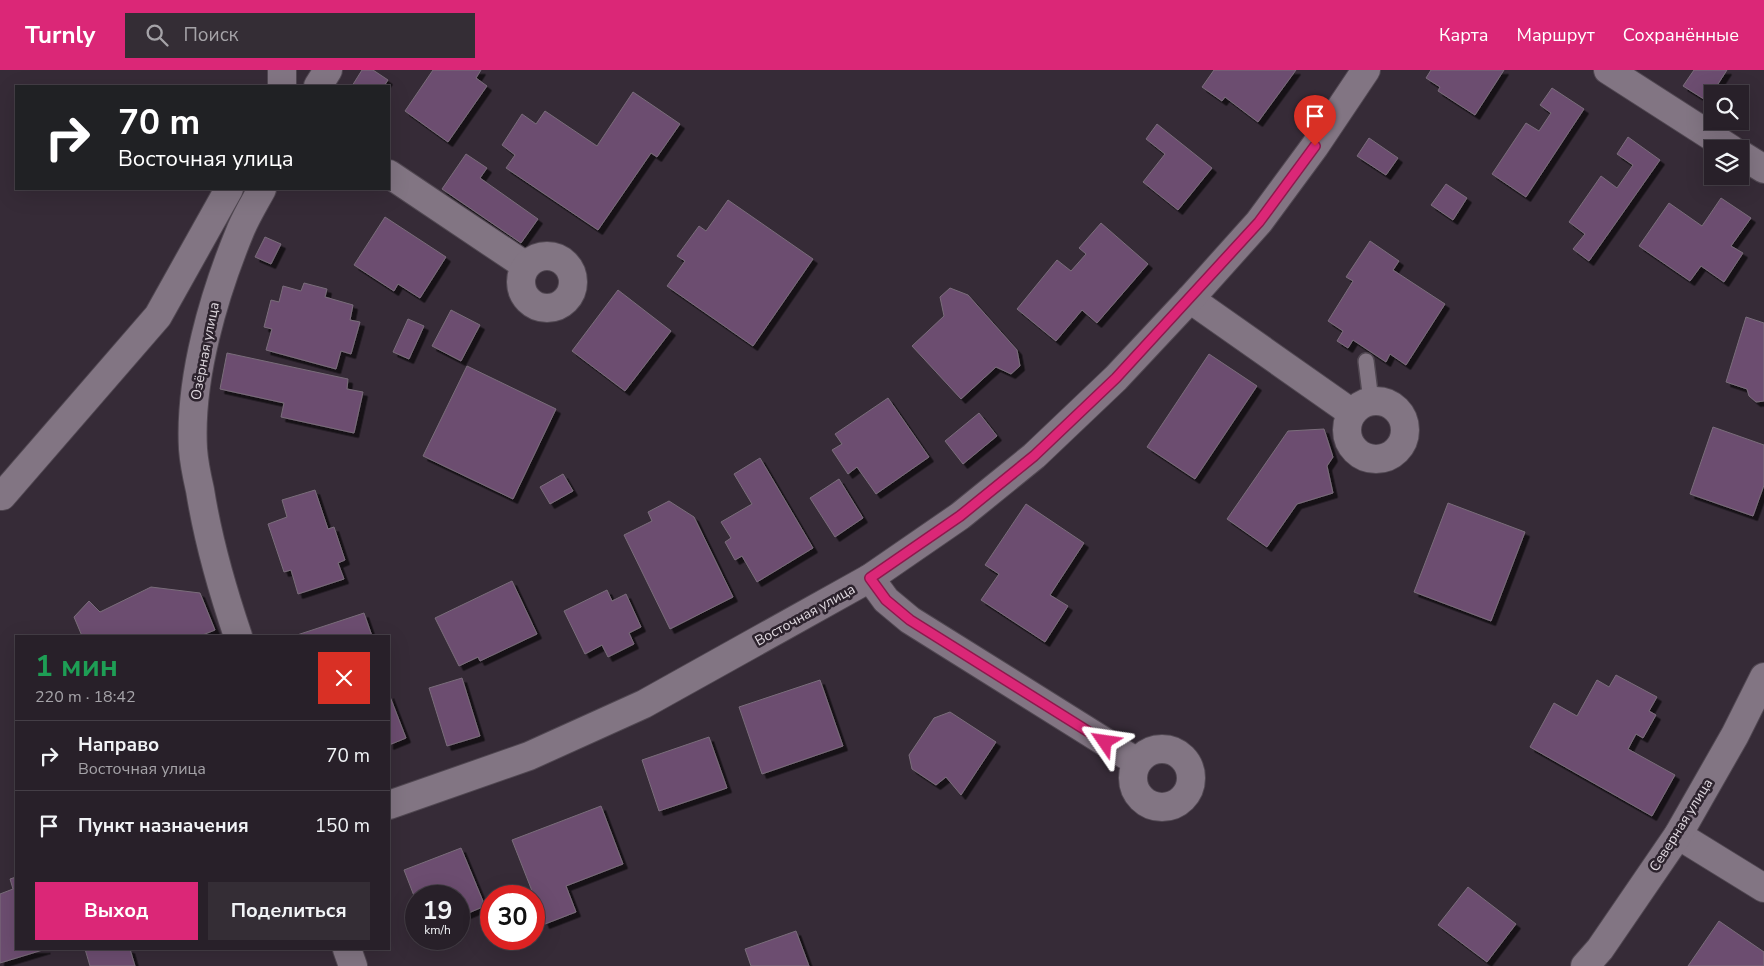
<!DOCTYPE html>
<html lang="ru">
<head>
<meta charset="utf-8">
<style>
	body { margin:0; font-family:"Nunito Sans",sans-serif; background:#342d35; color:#f1f3f6; height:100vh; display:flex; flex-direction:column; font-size:19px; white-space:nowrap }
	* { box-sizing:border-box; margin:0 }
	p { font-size:16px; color:#a5a3a8 }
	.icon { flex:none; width:28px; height:28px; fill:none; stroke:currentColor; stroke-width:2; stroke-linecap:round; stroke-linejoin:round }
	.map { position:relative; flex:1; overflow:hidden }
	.side { position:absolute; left:15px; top:565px; width:375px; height:315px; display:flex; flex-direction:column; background:#282029; border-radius:0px; box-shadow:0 5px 20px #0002,0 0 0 1px #443e46 }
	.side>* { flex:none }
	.guide { position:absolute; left:15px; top:15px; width:375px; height:105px; border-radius:0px; box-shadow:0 5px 20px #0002,0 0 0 1px #443e46; background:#202124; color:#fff; overflow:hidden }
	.tools { position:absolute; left:1704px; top:15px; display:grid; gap:10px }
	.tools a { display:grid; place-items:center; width:45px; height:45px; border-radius:0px; background:#282029; box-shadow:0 5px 20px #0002,0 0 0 1px #443e46; font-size:25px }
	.speed { position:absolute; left:405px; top:815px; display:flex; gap:10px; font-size:25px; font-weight:700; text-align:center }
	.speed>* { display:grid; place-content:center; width:65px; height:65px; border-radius:50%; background:#282029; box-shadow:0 5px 20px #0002,0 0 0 1px #443e46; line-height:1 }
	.speed small { font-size:12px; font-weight:400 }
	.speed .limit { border:8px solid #d22; background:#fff; color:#111 }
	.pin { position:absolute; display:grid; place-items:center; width:42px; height:42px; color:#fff; margin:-51px -21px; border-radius:50% 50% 50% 0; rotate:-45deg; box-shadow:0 0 5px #0007 }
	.pin .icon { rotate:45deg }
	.me { position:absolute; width:55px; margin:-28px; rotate:302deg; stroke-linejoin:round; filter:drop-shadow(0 0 4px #0008) }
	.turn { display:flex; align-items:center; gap:18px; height:105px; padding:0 20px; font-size:22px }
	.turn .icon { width:65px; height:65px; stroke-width:2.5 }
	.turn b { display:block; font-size:35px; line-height:42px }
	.round { display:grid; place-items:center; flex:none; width:52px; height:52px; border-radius:0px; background:#342d35 }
	.head { display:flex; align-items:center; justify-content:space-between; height:85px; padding:0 20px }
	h1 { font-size:30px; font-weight:700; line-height:38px; color:#1e9e55 }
	.cta { display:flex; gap:10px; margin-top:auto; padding:10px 20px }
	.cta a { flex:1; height:58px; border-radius:0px; background:#db2777; color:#fff; font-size:20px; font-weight:700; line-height:58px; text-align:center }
	.cta a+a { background:#342d35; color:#f1f3f6 }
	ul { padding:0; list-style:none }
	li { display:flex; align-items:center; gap:15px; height:70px; padding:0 20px; border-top:1px solid #443e46 }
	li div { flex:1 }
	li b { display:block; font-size:19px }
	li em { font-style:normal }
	header { display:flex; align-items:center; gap:30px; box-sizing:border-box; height:70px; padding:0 25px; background:#db2777; color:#fff }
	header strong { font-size:24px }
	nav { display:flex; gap:28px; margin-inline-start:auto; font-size:18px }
	.search { width:350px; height:45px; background:#342d35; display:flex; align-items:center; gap:12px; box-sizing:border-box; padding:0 18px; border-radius:0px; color:#a5a3a8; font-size:19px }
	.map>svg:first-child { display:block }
	.building { fill:#6c4e6f; stroke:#7a6d7b; filter:url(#shadow) }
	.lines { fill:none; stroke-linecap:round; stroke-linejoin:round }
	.service-casing { stroke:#504751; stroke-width:18 }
	.minor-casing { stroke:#504751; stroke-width:30 }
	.service { stroke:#827583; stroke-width:15 }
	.minor { stroke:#827583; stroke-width:28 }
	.route-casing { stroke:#8e194d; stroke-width:12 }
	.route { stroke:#db2777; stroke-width:9 }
	.labels { text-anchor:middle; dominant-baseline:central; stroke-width:5; stroke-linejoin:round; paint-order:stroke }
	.street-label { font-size:14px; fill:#e1dae1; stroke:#2c222d }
</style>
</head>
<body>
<header>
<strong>Turnly</strong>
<div class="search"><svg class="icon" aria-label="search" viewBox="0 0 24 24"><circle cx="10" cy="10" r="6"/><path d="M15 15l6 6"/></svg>Поиск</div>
<nav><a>Карта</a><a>Маршрут</a><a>Сохранённые</a></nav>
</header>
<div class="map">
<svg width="1764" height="896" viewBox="0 0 1764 896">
	<defs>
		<filter id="shadow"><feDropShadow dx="4.5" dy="4.5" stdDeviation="0" flood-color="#0009"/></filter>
	</defs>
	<rect width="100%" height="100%" fill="#362b37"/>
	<!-- building -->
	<g class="building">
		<path d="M 362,0 L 373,0 L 388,10 L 384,16 L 352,16 Z"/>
		<path d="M 433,0 L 481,0 L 476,8 L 487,16 L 448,72 L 405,41 Z"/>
		<path d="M 1214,0 L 1296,0 L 1258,52 L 1225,27 L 1222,31 L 1202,17 Z"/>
		<path d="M 1431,0 L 1504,0 L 1475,45 L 1438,21 L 1440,17 L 1426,8 Z"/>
		<path d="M 1694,0 L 1727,0 L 1707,31 L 1683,16 Z"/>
		<path d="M 1552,18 L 1584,39 L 1526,127 L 1492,104 L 1526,53 L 1539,61 L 1551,43 L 1540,35 Z"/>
		<path d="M 633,22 L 680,54 L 657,87 L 651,83 L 598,160 L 506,98 L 515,85 L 502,75 L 522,44 L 536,54 L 545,41 L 597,76 Z"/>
		<path d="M 1157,54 L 1212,98 L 1178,140 L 1143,112 L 1165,84 L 1146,69 Z"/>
		<path d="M 1628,67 L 1660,90 L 1589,191 L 1573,179 L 1585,164 L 1569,152 L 1601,106 L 1617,118 L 1633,95 L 1617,84 Z"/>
		<path d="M 1369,68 L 1398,88 L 1386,105 L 1357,86 Z"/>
		<path d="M 466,84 L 487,98 L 480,108 L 538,149 L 521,173 L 442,119 Z"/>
		<path d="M 1446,114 L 1467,128 L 1453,150 L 1431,135 Z"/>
		<path d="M 1721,128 L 1751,148 L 1731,176 L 1743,183 L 1724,212 L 1701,196 L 1690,211 L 1639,176 L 1669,133 L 1702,156 Z"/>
		<path d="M 728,130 L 813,189 L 753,276 L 667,216 L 685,191 L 677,186 L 699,156 L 706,161 Z"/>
		<path d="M 385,147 L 446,187 L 420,228 L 398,214 L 394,221 L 354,195 Z"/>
		<path d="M 1101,153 L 1148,194 L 1097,253 L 1082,240 L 1056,271 L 1017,239 L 1057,190 L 1071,201 L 1086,184 L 1079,178 Z"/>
		<path d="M 265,167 L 281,174 L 271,194 L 255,187 Z"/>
		<path d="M 1370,171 L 1399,191 L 1393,200 L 1445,234 L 1406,295 L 1390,284 L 1386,292 L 1353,270 L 1348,278 L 1337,271 L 1343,261 L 1328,251 L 1353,211 L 1346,207 Z"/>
		<path d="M 304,213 L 327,219 L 325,227 L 353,235 L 350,250 L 360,252 L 351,284 L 341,281 L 336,299 L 266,280 L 272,259 L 264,257 L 271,230 L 279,232 L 283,216 L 301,221 Z"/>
		<path d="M 950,218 L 968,225 L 1017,280 L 1020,296 L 1011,304 L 996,297 L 961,329 L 912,276 L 944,246 L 940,227 Z"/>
		<path d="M 618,220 L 671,261 L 625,321 L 572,281 Z"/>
		<path d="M 451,240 L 480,255 L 461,291 L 432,276 Z"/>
		<path d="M 1746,247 L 1764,253 L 1764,331 L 1756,332 L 1749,326 L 1747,319 L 1726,312 Z"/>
		<path d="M 408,249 L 424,256 L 409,289 L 393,282 Z"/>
		<path d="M 227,283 L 348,309 L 347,319 L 363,322 L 354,363 L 281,347 L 284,333 L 220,319 Z"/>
		<path d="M 1209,284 L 1257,316 L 1195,409 L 1147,377 Z"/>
		<path d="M 467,296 L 556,339 L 513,429 L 423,386 Z"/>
		<path d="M 888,328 L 929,387 L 876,424 L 857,397 L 848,404 L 832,380 L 842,374 L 835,364 Z"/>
		<path d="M 979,343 L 997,366 L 963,394 L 945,371 Z"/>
		<path d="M 1713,357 L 1764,375 L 1764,415 L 1753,446 L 1690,424 Z"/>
		<path d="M 1324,359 L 1333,387 L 1327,396 L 1333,423 L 1297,434 L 1267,477 L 1227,449 L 1288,361 Z"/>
		<path d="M 760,388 L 813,478 L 757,512 L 742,486 L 735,490 L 725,472 L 731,468 L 721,452 L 752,434 L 734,404 Z"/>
		<path d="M 563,404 L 573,421 L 550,434 L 540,417 Z"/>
		<path d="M 839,409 L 863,448 L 835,467 L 810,428 Z"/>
		<path d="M 315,420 L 328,459 L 334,457 L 345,490 L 338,493 L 344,509 L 298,524 L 291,500 L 284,502 L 268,454 L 287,447 L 282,430 Z"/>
		<path d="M 669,431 L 694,447 L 733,527 L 670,559 L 624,465 L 652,451 L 648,442 Z"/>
		<path d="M 1448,433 L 1525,462 L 1491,551 L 1414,522 Z"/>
		<path d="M 1026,434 L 1084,473 L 1050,525 L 1068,536 L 1045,572 L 981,530 L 999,504 L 985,495 Z"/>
		<path d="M 512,511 L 537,564 L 480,591 L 478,587 L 459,596 L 435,548 Z"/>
		<path d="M 151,517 L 200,523 L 215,560 L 200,566 L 82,566 L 74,547 L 89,531 L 100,542 Z"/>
		<path d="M 607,520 L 612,531 L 626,524 L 641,557 L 629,563 L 634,574 L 608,587 L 602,575 L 585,584 L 564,541 Z"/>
		<path d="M 364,543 L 372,566 L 294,566 Z"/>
		<path d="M 1616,605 L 1657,627 L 1649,641 L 1656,645 L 1643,668 L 1636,664 L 1628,679 L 1675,705 L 1652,746 L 1530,677 L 1554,633 L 1577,646 L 1597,610 L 1609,617 Z"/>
		<path d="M 462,608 L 480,666 L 447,676 L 429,618 Z"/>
		<path d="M 820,610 L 843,676 L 762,704 L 739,637 Z"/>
		<path d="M 389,624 L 406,668 L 389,675 Z"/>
		<path d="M 950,642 L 996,672 L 961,725 L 946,707 L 936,715 L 912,699 L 909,685 L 934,648 Z"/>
		<path d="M 709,667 L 727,718 L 659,741 L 642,690 Z"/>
		<path d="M 601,736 L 623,794 L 566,816 L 576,842 L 545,854 L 512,770 Z"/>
		<path d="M 461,778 L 485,836 L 459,847 L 459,826 L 416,826 L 416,831 L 404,800 Z"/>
		<path d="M 16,807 L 16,879 L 46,879 L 0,893 L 0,824 L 13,819 L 10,809 Z"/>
		<path d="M 1468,817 L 1516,854 L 1487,892 L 1438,855 Z"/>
		<path d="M 1719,851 L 1764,882 L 1764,896 L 1688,896 Z"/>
		<path d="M 796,861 L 809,896 L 751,896 L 745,879 Z"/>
		<path d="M 85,879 L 130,879 L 135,896 L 90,896 Z"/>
	</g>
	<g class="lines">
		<!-- service casing -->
		<g class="service-casing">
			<path id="service" d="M 1366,291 L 1371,331"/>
		</g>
		<!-- minor casing -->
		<g class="minor-casing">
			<g id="minor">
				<path d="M 1608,0 L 1731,79"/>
				<path d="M 282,16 L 282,0"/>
				<path d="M 318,16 L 328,0"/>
				<path d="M 1740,84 L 1764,99"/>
				<path d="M 389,104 L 526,196"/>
				<circle cx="547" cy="212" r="26"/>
				<path d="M 1190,229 L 1352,343"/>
				<circle cx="1376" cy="360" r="29"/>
				<path d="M 2,426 L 158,246 L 229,119"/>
				<path d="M 870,508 L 886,530 L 910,550 L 1137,692"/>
				<path d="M 238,566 C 222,519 208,470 200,420 C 197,407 194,393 193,379 C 189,308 214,224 241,159 C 247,145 255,132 262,119"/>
				<circle cx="1162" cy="708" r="29"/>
				<path d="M 389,735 L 529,686 L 644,634 L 870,508 L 960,446 L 1034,386 L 1116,308 L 1190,229 L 1259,152 L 1315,76 L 1366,0"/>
				<path d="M 1678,765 L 1764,818"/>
				<path d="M 347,879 L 353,896"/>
				<path d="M 1585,896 L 1600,879 L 1678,765 L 1735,665 L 1764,607"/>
			</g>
		</g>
		<!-- service -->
		<use href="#service" class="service"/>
		<!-- minor -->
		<use href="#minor" class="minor"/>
	</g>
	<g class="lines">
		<!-- route casing -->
		<g class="route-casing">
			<path id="route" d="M 1105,672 L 910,550 L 886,530 L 870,508 L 960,446 L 1034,386 L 1116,308 L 1259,152 L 1315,76"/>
		</g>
		<!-- route -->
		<use href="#route" class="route"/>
	</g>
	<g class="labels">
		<!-- street labels -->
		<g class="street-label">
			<text transform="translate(205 281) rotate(-79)">Озёрная улица</text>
			<text transform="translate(805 545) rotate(-29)">Восточная улица</text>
			<text transform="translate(1681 755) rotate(-58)">Северная улица</text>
		</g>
	</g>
</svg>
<div class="tools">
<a><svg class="icon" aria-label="search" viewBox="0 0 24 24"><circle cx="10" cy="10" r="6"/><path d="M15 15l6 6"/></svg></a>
<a><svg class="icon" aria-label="layers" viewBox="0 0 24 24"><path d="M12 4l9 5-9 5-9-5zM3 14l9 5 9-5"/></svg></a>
</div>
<div class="speed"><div>19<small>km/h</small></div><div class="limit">30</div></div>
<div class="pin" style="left:1315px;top:76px;background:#d93025"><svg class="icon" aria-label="arrive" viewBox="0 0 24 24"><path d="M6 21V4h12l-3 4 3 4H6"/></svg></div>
<svg class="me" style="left:1105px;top:672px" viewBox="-20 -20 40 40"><path d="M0-17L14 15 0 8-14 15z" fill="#db2777" stroke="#fff" stroke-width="4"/></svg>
<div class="guide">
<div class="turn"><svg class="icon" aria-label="right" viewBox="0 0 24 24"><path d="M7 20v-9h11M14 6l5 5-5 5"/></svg><div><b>70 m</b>Восточная улица</div></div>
</div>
<section class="side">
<div class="head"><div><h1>1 мин</h1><p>220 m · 18:42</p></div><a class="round" style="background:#d93025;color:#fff"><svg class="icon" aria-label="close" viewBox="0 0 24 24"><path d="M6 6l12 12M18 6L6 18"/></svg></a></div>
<ul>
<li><svg class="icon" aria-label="right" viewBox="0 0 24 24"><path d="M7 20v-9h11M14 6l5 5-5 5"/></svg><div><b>Направо</b><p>Восточная улица</p></div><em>70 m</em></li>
<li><svg class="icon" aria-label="arrive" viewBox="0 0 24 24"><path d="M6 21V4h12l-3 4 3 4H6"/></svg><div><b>Пункт назначения</b></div><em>150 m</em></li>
</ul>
<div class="cta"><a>Выход</a><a>Поделиться</a></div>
</section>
</div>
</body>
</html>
